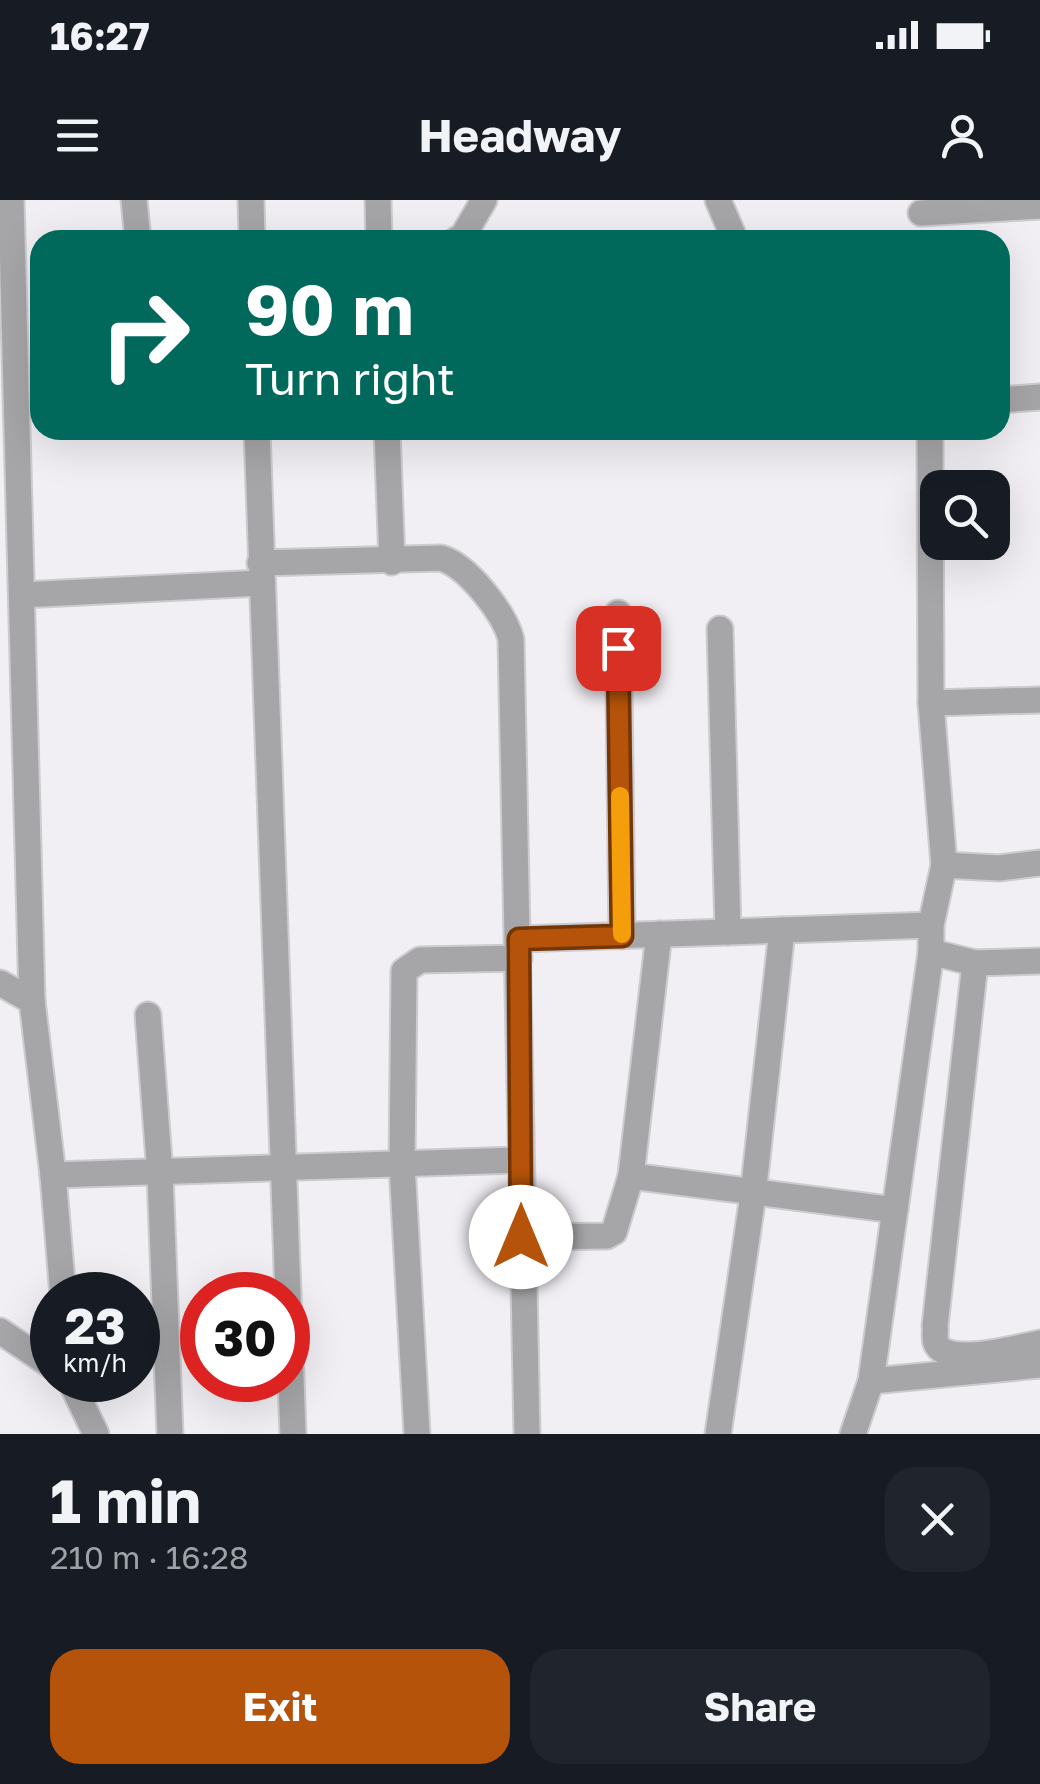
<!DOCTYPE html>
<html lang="en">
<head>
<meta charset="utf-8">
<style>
	body { margin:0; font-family:"Golos Text",sans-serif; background:#20242c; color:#f1f3f6; height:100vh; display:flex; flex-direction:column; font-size:38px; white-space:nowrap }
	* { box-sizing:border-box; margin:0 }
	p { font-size:32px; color:#9ea1a6 }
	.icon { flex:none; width:55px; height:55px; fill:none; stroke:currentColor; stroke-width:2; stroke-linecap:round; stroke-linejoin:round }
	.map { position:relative; height:1234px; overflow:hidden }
	.sheet { display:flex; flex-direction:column; background:#171b24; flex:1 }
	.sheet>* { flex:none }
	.guide { position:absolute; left:30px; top:30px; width:980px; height:210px; border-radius:30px; box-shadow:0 10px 40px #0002; background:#00695c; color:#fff; overflow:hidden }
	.controls { position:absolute; left:920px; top:270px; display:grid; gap:20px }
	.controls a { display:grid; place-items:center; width:90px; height:90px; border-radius:20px; background:#171b24; box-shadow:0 10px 40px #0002; font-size:50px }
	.speed { position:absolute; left:30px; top:1072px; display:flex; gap:20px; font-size:50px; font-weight:700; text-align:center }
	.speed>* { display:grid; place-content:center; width:130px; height:130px; border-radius:50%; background:#171b24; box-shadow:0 10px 40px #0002; line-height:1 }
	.speed small { font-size:25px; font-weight:400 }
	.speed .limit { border:15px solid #d22; background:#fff; color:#111 }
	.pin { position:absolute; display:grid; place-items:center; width:85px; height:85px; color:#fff; margin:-42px; border-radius:20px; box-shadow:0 5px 15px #0006 }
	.me { position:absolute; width:110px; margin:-55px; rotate:0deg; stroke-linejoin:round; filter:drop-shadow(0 0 8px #0008) }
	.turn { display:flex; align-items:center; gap:35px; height:210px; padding:0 50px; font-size:45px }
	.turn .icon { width:130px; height:130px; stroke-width:2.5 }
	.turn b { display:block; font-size:70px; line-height:85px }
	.round { display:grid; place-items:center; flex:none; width:105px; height:105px; border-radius:30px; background:#20242c }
	.head { display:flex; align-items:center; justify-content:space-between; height:170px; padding:0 50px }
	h1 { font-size:60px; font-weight:700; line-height:75px }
	.button { display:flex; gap:20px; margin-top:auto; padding:20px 50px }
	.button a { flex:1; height:115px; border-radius:30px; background:#b45309; color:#fff; font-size:40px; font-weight:700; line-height:115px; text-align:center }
	.button a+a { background:#20242c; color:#f1f3f6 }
	.status { display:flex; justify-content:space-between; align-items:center; height:70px; padding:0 50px; background:#171b24; direction:ltr }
	.status svg { height:28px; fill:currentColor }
	header { display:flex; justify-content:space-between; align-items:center; height:130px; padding:0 50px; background:#171b24; font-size:45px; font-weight:700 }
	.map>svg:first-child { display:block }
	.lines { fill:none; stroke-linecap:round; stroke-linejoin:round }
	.street-casing { stroke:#cccbcf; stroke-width:29 }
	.street { stroke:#a6a5a7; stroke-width:25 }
	.route-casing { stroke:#753606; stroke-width:25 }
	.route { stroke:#b45309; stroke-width:18 }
	.slow { stroke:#f59e0b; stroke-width:18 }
</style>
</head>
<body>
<div class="status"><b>16:27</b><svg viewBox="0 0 49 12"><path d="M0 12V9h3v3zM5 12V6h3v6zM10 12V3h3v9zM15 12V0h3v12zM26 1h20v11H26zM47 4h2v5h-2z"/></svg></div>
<header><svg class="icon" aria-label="menu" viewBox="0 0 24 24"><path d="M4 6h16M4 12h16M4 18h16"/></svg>Headway<svg class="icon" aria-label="person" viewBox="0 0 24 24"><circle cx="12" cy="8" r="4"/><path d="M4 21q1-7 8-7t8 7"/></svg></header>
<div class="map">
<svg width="1040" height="1234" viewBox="0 0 1040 1234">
	<rect width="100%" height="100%" fill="#f1eff4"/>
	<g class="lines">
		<!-- street casing -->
		<g class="street-casing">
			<g id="street">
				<path d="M 11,0 L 32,801 L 53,975 L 63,1095"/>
				<path d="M 134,0 L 138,40"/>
				<path d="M 251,0 L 252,40"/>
				<path d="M 378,0 L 379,40"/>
				<path d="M 718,0 L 735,40"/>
				<path d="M 921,13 L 1040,6"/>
				<path d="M 456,40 L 463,36 L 484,0"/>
				<path d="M 1000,200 L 1040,197"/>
				<path d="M 257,230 L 293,1234"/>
				<path d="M 387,230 L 392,362"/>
				<path d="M 260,363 L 441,358 C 468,366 504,413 511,439 L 527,1234"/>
				<path d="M 22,395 L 261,383"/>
				<path d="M 618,413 L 622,736"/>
				<path d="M 720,429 L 728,732"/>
				<path d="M 931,503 L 1040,500"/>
				<path d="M 944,665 L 999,668 L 1040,663"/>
				<path d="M 659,734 L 631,976 L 895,1010"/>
				<path d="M 519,739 L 931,725"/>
				<path d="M 931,752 L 975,763 L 1040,761"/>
				<path d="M 975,763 L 935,1126 C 936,1132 934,1138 936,1143 C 946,1168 1019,1147 1040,1143"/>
				<path d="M 0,783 L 32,801"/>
				<path d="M 148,815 L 160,974 L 170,1234"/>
				<path d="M 53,975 L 520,960"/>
				<path d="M 521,1037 L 607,1036 L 614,1032 L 631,976"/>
				<path d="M 0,1131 L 52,1166"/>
				<path d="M 70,1180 L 96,1234"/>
				<path d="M 871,1181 L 1040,1165"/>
				<path d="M 417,1234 L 402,965 L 404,771 L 420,760 L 519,758"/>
				<path d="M 718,1234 L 753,995 L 782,730"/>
				<path d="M 853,1234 L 871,1181 L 931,752 L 931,725 L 944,665 L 931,503 L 930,230"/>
			</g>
		</g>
		<!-- street -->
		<use href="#street" class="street"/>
	</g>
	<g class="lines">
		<!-- route casing -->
		<g class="route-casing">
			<path id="route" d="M 521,1037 L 519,739 L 622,736 L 618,448"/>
		</g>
		<!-- route -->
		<use href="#route" class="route"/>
		<!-- slow -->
		<path class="slow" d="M 620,596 L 622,734"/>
	</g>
</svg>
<div class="controls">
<a><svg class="icon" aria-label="search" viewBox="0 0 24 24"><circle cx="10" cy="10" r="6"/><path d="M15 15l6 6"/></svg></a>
</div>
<div class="speed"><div>23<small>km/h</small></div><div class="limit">30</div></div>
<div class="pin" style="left:618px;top:448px;background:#d93025"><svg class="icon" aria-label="arrive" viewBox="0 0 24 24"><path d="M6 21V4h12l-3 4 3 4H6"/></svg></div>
<svg class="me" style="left:521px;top:1037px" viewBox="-20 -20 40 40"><circle r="19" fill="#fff"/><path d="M0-13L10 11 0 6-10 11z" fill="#b45309"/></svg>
<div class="guide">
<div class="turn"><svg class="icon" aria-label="right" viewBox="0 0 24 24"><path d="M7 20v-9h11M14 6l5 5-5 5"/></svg><div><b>90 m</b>Turn right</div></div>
</div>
</div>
<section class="sheet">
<div class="head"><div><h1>1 min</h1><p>210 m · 16:28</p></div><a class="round"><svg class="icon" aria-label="close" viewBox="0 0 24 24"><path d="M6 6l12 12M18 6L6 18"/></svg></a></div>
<div class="button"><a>Exit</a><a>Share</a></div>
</section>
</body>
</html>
